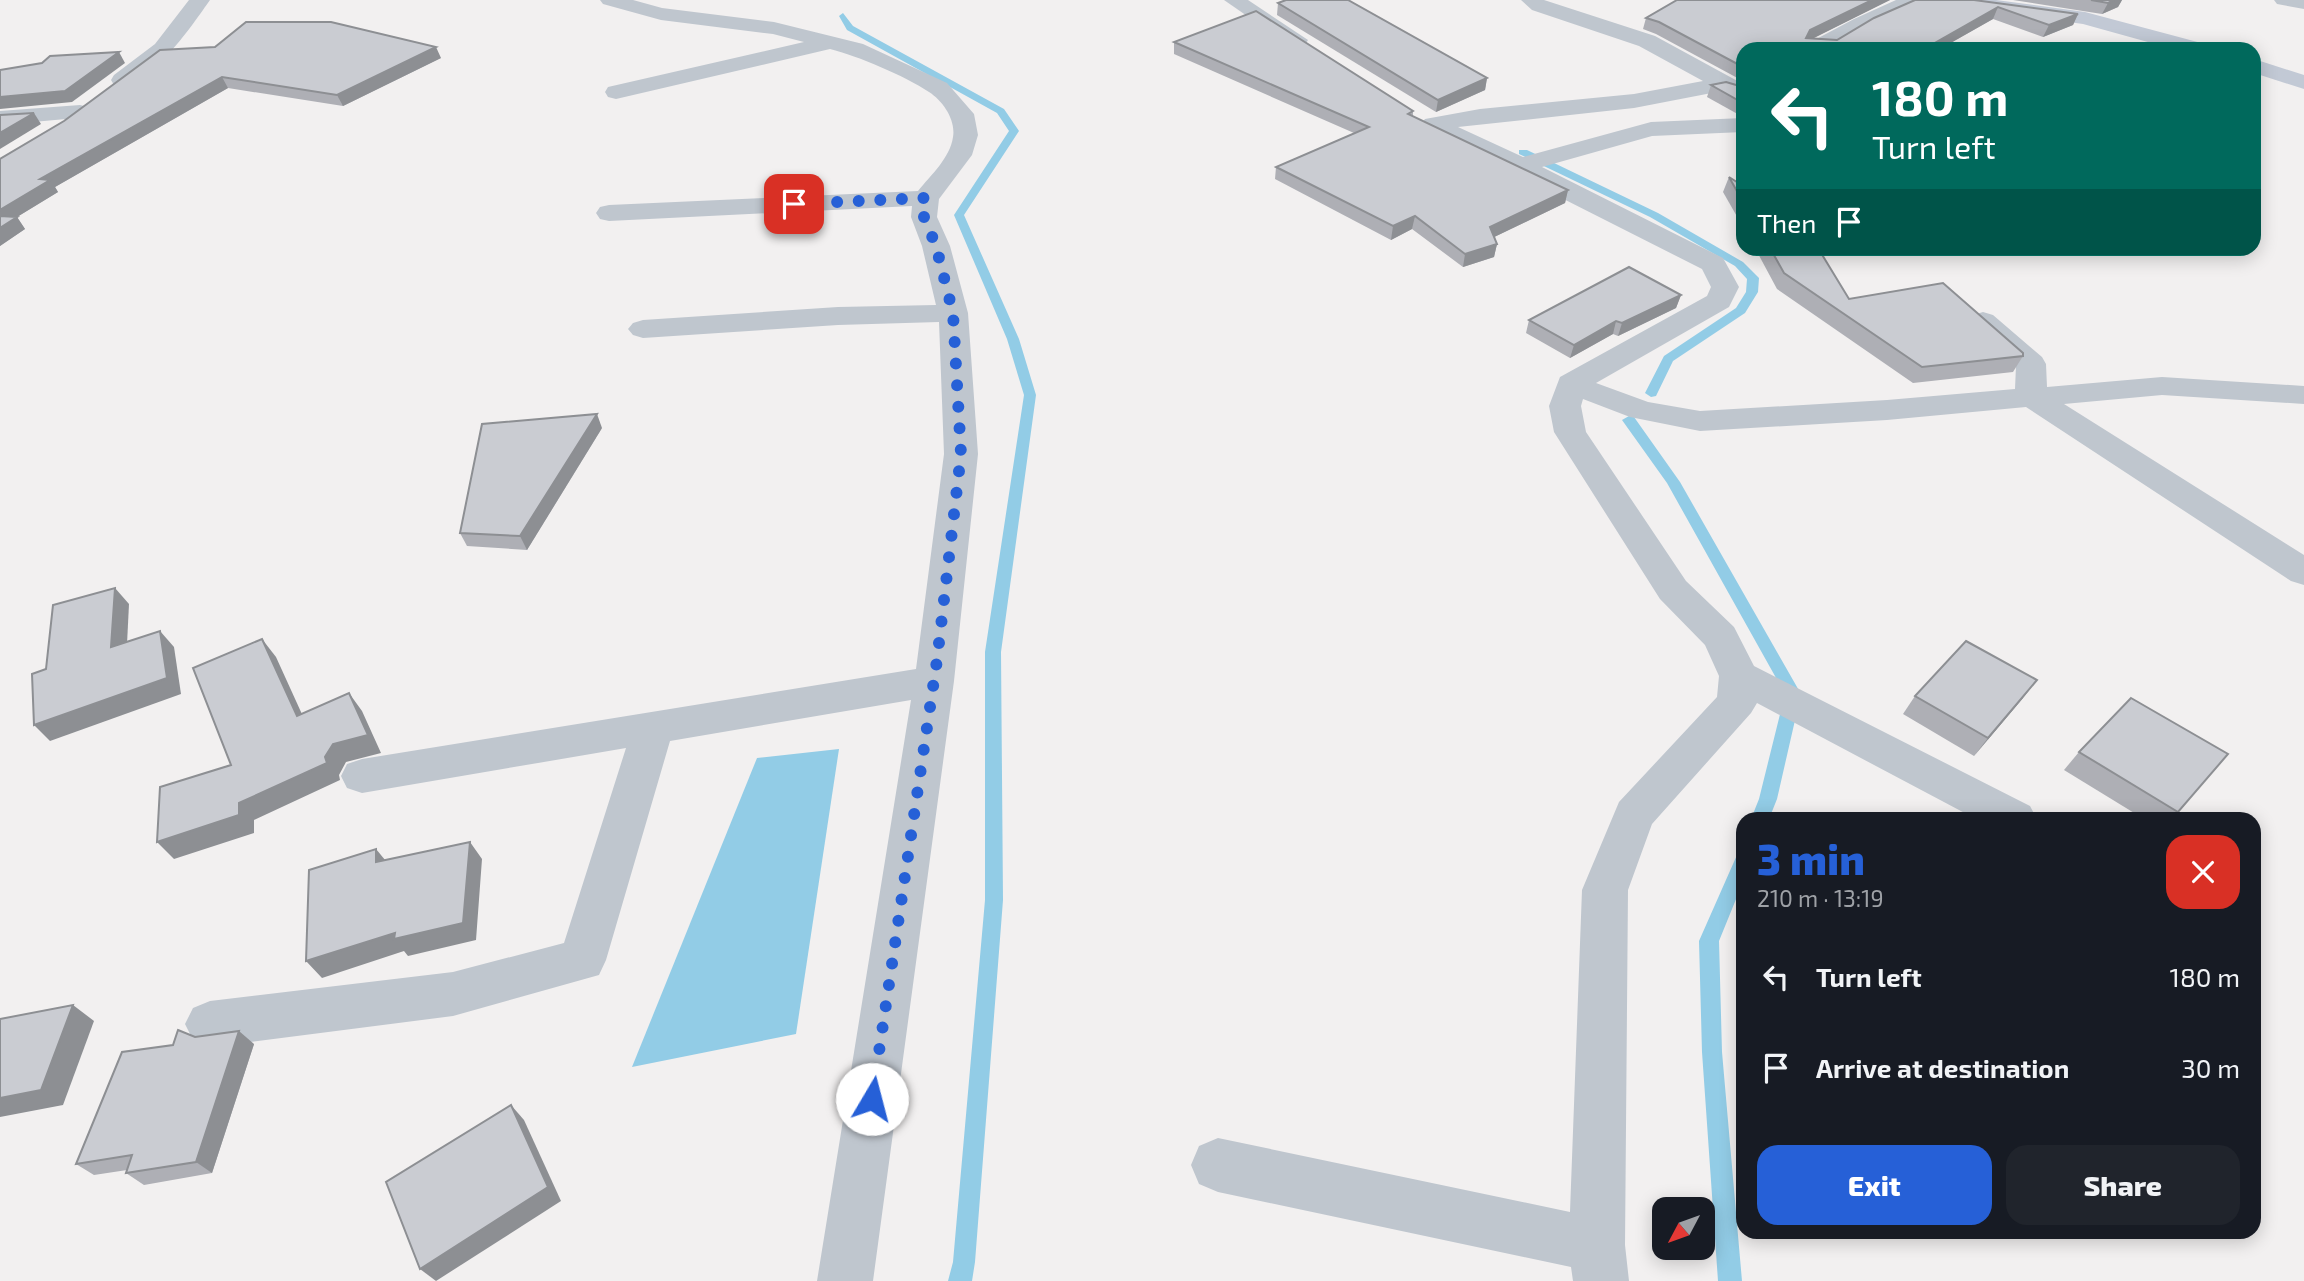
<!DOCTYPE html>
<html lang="en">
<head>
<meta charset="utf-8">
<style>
	body { margin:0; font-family:"Exo 2",sans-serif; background:#20242c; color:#f1f3f6; height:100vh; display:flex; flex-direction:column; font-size:26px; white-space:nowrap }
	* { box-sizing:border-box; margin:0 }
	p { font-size:23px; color:#9ea1a6 }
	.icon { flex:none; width:38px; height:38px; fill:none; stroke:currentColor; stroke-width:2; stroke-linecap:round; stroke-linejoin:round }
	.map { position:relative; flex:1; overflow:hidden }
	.details { position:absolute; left:1736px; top:812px; width:525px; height:427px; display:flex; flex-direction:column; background:#171b24; border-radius:21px; box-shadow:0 4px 18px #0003 }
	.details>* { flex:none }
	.top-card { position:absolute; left:1736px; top:42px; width:525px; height:214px; border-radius:21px; box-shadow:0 4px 18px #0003; background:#00695c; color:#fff; overflow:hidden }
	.needle { width:46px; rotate:229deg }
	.fabs { position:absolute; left:1652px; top:1197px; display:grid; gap:14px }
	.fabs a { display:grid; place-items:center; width:63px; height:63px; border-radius:14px; background:#171b24; box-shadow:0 4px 18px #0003; font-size:35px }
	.pin { position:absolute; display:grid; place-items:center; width:60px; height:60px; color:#fff; margin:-30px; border-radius:14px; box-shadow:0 4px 10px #0006 }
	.me { position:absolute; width:77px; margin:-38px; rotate:8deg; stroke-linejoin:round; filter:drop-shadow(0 0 5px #0008) }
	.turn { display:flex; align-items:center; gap:24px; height:147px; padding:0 21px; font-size:32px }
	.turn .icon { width:91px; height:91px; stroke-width:2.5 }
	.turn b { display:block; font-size:49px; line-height:60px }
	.then { display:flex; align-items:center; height:66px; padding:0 21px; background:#0003; gap:14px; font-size:26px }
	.round { display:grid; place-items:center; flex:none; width:74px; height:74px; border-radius:21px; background:#20242c }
	.head { display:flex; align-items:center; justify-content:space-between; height:119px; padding:0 21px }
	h1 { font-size:42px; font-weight:800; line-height:52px; color:#2660d7 }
	.cta { display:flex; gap:14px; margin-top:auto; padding:14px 21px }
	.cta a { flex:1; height:80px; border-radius:21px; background:#2660d7; color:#fff; font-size:28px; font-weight:800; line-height:80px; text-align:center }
	.cta a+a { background:#20242c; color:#f1f3f6 }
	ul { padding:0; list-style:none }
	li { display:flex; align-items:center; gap:21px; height:91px; padding:0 21px }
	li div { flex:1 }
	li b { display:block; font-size:26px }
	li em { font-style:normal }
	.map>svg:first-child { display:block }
	.water { fill:#92cce6 }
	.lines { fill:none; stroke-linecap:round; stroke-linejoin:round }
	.stream { fill:#92cce6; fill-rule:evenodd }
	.street { fill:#bfc6ce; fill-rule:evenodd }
	.secondary { fill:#c2c9d5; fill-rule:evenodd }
	.wall { fill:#aeafb5 }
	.shaded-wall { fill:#8d8f93 }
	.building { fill:#caccd2; stroke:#8d8f93; stroke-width:2 }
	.route { stroke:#2660d7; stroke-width:12; stroke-dasharray:0 21.6 }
</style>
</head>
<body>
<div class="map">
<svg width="2304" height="1281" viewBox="0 0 2304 1281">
	<rect width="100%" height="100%" fill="#f2f0f0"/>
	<!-- water -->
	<path class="water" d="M 839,749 L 796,1034 L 632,1067 L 757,758 Z"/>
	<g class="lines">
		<!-- stream -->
		<g class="stream">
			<path d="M 843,13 L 853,26 L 1004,109 L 1019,131 L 964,215 L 1019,339 L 1036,395 L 1001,652 L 1003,900 L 975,1262 L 972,1281 L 948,1281 L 953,1262 L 985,900 L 985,652 L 1024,395 L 1007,339 L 954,215 L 1009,131 L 997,113 L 847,30 L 839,16 Z"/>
			<path d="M 1519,150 L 1527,150 L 1658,213 L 1743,262 L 1759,278 L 1758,292 L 1745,313 L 1673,361 L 1656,396 L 1651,397 L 1645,393 L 1664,356 L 1736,308 L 1746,292 L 1747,279 L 1735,266 L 1650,217 L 1519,154 Z"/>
			<path d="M 1629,416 L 1634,417 L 1680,482 L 1801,694 L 1777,799 L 1769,819 L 1751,819 L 1759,799 L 1785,694 L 1667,483 L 1622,420 Z"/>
			<path d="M 1743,852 L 1743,882 L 1719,941 L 1722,1052 L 1742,1281 L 1718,1281 L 1702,1052 L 1699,941 L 1737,855 Z"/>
		</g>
		<!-- street -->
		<g class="street">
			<path d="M 189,0 L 210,0 C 193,24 147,93 114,85 L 111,80 L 114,75 L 155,44 Z"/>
			<path d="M 600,0 L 633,0 L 662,8 L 774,22 L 863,44 L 947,83 L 974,114 L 978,135 L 972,155 L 939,199 L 937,217 L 950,246 L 968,313 L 978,454 L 954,681 L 873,1281 L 817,1281 L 911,700 L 670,741 L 606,960 L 599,975 L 453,1016 L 210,1047 L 193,1040 L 185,1024 L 193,1008 L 210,1001 L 453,972 L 564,943 L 626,748 L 362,793 L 347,788 L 341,776 L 347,764 L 362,759 L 916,669 L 944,454 L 939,322 L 838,325 L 643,338 L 633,335 L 628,329 L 633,323 L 643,320 L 838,307 L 936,305 L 922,246 L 911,217 L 912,206 L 609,221 L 600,219 L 596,213 L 600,207 L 609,205 L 918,191 C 931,175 950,158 953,137 C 956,120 943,101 929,92 C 905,76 858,56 830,49 L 616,99 L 608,97 L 605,92 L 608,87 L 804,42 L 773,34 L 661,20 L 603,4 Z"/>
			<path d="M 1224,0 L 1248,0 L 1308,40 L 1305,45 L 1289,45 Z"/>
			<path d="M 1521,0 L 1544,0 L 1655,36 L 1743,84 L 1743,99 L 1722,91 L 1634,108 L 1458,127 L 1523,157 L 1651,122 L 1743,118 L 1743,132 L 1652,136 L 1542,167 L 1723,258 L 1739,287 L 1729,307 L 1596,383 L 1648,402 L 1700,411 L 1887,400 L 2015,389 L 2016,366 L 1968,321 L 1973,315 L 1983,312 L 1993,315 L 2042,357 L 2046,364 L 2047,387 L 2162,377 L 2304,386 L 2304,404 L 2162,395 L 2064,404 L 2304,555 L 2304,585 L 2291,581 L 2026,407 L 1887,420 L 1700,431 L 1630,417 L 1583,399 L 1581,406 L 1586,432 L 1686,581 L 1734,627 L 1754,666 L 2030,806 L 2037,819 L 1976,819 L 1757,703 L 1751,713 L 1652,824 L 1628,890 L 1625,1245 L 1629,1281 L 1573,1281 L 1571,1267 L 1218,1192 L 1199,1184 L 1191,1165 L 1199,1146 L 1218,1138 L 1570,1212 L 1582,890 L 1619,802 L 1717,697 L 1719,676 L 1705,645 L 1660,599 L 1554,432 L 1549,406 L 1560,377 L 1707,296 L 1711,287 L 1702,269 L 1425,129 L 1421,124 L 1425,119 L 1480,109 L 1634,94 L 1703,81 L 1639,46 L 1532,10 Z"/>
			<path d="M 1896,0 L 1923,0 L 1920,4 L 1868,27 L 1831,49 L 1804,49 L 1807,44 L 1854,19 Z"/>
			<path d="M 2274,0 L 2304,0 L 2304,9 L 2277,4 Z"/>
			<path d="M 80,105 L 88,107 L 92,112 L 88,117 L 0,125 L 0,111 Z"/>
		</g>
		<!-- secondary -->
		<g class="secondary">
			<path d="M 1940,0 L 1996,0 L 2085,12 L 2205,44 L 2208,49 L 2173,49 L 2083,24 L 1950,6 L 1943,4 Z"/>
			<path d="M 2254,59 L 2304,75 L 2304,89 L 2254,73 Z"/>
		</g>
	</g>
	<!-- wall -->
	<g class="wall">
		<path d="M 1677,0 L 1890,0 L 1813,38 L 1837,40 L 1915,0 L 2078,14 L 2073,25 L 2043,37 L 1993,19 L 1940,49 L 1743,49 L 1743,81 L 1656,34 L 1643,29 L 1646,18 Z"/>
		<path d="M 2013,0 L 2122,0 L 2118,7 L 2102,14 Z"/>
		<path d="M 1278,3 L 1487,78 L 1485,90 L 1436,112 L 1277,15 Z"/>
		<path d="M 1174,42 L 1413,111 L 1413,116 L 1568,190 L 1565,203 L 1494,237 L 1497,244 L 1494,257 L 1463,267 L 1412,229 L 1391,240 L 1275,179 L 1276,167 L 1354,133 L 1174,54 Z"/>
		<path d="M 160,50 L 441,58 L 343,106 L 228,88 L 55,187 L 58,192 L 17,217 L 25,229 L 0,246 L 2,159 L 64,121 Z"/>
		<path d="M 1711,85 L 1743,87 L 1743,117 L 1707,97 Z"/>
		<path d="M 1729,177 L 1743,186 L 1743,227 L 1723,192 Z"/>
		<path d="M 1755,248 L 1818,248 L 1849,299 L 2023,356 L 2013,372 L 1913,383 L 1777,289 Z"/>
		<path d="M 1681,295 L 1676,308 L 1618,336 L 1613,334 L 1570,358 L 1526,333 L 1529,320 Z"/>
		<path d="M 602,428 L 527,550 L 467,546 L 460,533 Z"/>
		<path d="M 1915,696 L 2023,698 L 1974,756 L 1903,714 Z"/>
		<path d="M 2079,752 L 2178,812 L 2171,819 L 2144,819 L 2064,770 Z"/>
		<path d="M 195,1037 L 254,1044 L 212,1173 L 144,1185 L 126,1173 L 127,1170 L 94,1175 L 76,1164 L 173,1045 Z"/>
	</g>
	<!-- shaded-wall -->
	<g class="shaded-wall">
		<path d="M 1872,0 L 1890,0 L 1806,42 L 1806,38 L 1810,30 Z"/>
		<path d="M 2114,0 L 2122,0 L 2118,7 L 2102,14 L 2108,3 Z"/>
		<path d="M 1998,7 L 1993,19 L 1940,49 L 1924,49 Z"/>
		<path d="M 2078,14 L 2073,25 L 2043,37 L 2049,25 Z"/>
		<path d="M 436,47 L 441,58 L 343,106 L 337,95 Z"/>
		<path d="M 119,52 L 125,63 L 72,102 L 0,109 L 0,97 Z"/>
		<path d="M 222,77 L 228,88 L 55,187 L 58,192 L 17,217 L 25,229 L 0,246 L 0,210 L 40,179 Z"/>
		<path d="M 1487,78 L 1485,90 L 1436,112 L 1438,100 Z"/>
		<path d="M 34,113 L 41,124 L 0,149 L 0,133 Z"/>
		<path d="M 1568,190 L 1565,203 L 1488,240 L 1490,227 Z"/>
		<path d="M 1415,216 L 1412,229 L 1391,240 L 1393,226 Z"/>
		<path d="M 1497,244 L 1494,257 L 1463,267 L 1465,254 Z"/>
		<path d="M 1681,295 L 1676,308 L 1618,336 L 1622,323 Z"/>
		<path d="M 1616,321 L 1613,334 L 1570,358 L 1574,345 Z"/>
		<path d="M 597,414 L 602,428 L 527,550 L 520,536 Z"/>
		<path d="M 115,588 L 129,604 L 126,664 L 111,647 Z"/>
		<path d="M 160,631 L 174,647 L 181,694 L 50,741 L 34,725 Z"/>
		<path d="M 262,639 L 276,657 L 311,734 L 297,716 Z"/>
		<path d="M 2037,680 L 2023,698 L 1974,756 L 1988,738 Z"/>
		<path d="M 349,693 L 362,711 L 381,753 L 346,762 L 339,775 L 340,780 L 254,820 L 254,833 L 174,859 L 157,842 L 239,803 L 325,757 Z"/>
		<path d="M 470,842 L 482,859 L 476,940 L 408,956 L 404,951 L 322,978 L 306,961 Z"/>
		<path d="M 376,849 L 390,866 L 376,862 Z"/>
		<path d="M 73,1005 L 94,1021 L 63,1105 L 0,1117 L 0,1098 Z"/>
		<path d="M 239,1031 L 254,1044 L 212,1173 L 196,1162 Z"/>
		<path d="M 511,1105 L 524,1120 L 561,1201 L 436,1281 L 420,1269 Z"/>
	</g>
	<!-- building -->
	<g class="building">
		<path d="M 1286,0 L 1348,0 L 1487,78 L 1438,100 L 1278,3 Z"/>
		<path d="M 1677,0 L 1872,0 L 1810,30 L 1806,38 L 1837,40 L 1874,18 L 1915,0 L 1974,0 L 2078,14 L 2049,25 L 1998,7 L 1924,49 L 1743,49 L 1743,67 L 1659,22 L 1646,18 Z"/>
		<path d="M 2091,0 L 2114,0 L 2108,3 Z"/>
		<path d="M 1256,11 L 1413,111 L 1408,114 L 1568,190 L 1490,227 L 1497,244 L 1465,254 L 1415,216 L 1393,226 L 1276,167 L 1369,127 L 1174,42 Z"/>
		<path d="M 246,22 L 331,22 L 436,47 L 337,95 L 222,77 L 40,179 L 50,180 L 0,210 L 0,159 L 64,121 L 160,50 L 215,47 Z"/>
		<path d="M 119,52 L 65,91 L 0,97 L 0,70 L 42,63 L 50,56 Z"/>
		<path d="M 1726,82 L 1743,87 L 1743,103 L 1711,85 Z"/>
		<path d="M 34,113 L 0,133 L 0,115 Z"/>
		<path d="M 1729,177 L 1743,186 L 1743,202 Z"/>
		<path d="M 0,216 L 17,217 L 0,228 Z"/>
		<path d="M 1770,248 L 1818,248 L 1849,299 L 1943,283 L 2023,353 L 2023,356 L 1922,367 L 1784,273 Z"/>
		<path d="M 1629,267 L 1681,295 L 1622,323 L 1616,321 L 1574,345 L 1529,320 Z"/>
		<path d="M 597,414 L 520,536 L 460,533 L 482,424 Z"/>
		<path d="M 115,588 L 111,647 L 160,631 L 167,678 L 34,725 L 32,674 L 46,669 L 53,605 Z"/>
		<path d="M 262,639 L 297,716 L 349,693 L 368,735 L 333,744 L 325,757 L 327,763 L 239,803 L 239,815 L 157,842 L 160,787 L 231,765 L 193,668 Z"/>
		<path d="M 1966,641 L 2037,680 L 1988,738 L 1915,696 Z"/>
		<path d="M 2131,698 L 2228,754 L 2178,812 L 2079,752 Z"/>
		<path d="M 470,842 L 463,923 L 394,939 L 395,933 L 306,961 L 309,870 L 376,849 L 376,862 Z"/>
		<path d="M 73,1005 L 41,1090 L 0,1098 L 0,1019 Z"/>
		<path d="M 178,1030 L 195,1037 L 239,1031 L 196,1162 L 126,1173 L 132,1155 L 76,1164 L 122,1052 L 173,1045 Z"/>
		<path d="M 511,1105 L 548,1187 L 420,1269 L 386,1182 Z"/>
	</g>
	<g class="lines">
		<!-- route -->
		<path class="route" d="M 794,204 L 926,198 L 924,217 L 936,246 L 953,313 L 961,454 L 937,660 L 872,1099"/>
	</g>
</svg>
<div class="fabs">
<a><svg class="needle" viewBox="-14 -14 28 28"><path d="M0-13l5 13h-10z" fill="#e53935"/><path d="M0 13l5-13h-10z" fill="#9ea1a6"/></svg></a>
</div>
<div class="pin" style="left:794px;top:204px;background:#d93025"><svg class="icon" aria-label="arrive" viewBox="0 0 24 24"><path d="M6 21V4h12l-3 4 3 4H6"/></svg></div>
<svg class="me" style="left:872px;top:1099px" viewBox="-20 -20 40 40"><circle r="19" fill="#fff"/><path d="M0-13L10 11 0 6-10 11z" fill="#2660d7"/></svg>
<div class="top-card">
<div class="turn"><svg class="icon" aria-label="left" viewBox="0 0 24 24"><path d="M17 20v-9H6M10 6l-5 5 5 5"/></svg><div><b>180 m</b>Turn left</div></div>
<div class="then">Then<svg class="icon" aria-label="arrive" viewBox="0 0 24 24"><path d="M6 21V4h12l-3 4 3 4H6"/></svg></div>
</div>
<section class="details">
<div class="head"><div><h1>3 min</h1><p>210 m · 13:19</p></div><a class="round" style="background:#d93025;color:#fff"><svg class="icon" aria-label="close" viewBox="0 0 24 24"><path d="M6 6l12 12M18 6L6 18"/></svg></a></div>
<ul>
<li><svg class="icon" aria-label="left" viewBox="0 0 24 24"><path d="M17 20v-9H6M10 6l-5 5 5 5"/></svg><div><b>Turn left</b></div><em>180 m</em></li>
<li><svg class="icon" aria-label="arrive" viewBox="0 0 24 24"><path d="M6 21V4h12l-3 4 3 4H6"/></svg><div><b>Arrive at destination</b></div><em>30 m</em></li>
</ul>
<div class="cta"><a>Exit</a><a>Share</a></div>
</section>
</div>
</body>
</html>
